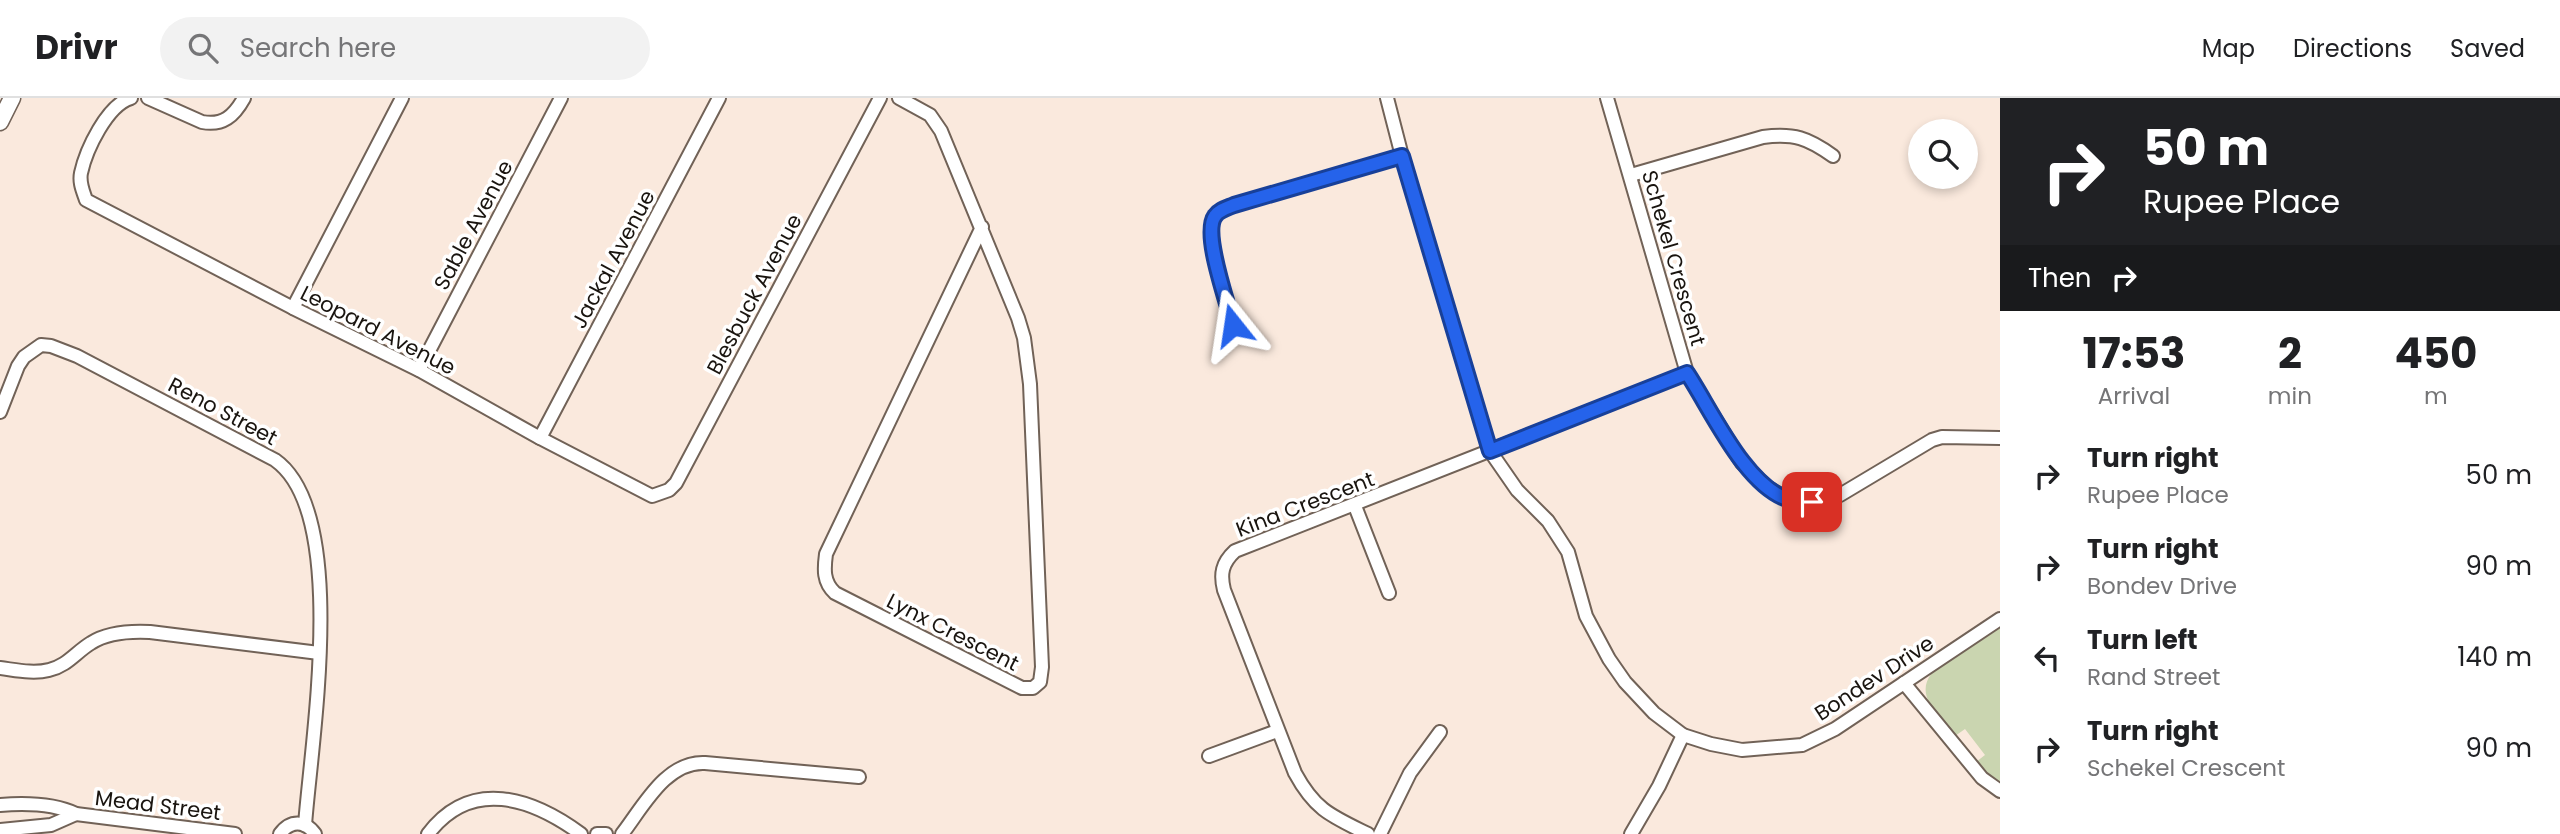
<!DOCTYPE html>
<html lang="en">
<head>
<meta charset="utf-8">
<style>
	body { margin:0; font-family:Poppins,sans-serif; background:#f2f2f2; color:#202124; height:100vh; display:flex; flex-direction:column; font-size:26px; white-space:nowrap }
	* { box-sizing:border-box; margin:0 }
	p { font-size:23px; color:#757577 }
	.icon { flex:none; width:38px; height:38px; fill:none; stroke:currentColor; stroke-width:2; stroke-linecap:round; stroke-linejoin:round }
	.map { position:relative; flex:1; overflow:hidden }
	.sheet { display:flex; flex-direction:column; background:#fff; width:560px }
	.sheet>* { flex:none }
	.banner { background:#202124; color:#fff; overflow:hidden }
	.fabs { position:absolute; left:1908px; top:21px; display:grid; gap:14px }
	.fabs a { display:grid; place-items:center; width:70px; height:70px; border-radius:50%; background:#fff; box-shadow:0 4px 10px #0003; font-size:35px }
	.pin { position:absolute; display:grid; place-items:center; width:60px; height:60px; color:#fff; margin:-30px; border-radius:14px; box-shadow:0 4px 10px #0006 }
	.me { position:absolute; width:77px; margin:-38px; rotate:345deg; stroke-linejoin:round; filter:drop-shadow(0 0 5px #0008) }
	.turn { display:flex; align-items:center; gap:24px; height:147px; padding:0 28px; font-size:32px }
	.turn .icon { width:91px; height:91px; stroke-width:2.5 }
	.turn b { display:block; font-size:49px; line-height:60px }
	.then { display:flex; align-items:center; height:66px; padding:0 28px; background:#0003; gap:14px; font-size:26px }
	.eta { display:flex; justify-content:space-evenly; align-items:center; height:119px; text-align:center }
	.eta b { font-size:42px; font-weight:700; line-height:49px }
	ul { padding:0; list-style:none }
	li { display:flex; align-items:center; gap:21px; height:91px; padding:0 28px }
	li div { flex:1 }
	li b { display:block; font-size:26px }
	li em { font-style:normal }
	header { display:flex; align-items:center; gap:42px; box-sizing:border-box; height:98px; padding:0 35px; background:#fff; border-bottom:2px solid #e0e0e0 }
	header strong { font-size:33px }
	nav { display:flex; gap:38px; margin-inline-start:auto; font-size:24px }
	.search { width:490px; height:63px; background:#f2f2f2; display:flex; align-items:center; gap:18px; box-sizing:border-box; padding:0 24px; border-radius:38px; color:#757577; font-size:26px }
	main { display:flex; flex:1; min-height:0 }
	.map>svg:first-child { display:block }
	.green { fill:#cad5b0 }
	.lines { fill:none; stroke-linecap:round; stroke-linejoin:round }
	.minor-casing { stroke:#716257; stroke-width:16 }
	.tertiary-casing { stroke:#716257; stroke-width:19 }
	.minor { stroke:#fff; stroke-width:12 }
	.tertiary { stroke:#fff; stroke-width:16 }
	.route-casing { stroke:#184099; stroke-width:18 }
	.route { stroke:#2563eb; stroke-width:12 }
	.labels { text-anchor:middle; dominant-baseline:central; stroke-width:7; stroke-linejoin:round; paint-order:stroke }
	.street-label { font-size:21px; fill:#19140f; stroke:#fff }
</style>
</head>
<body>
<header>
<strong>Drivr</strong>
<div class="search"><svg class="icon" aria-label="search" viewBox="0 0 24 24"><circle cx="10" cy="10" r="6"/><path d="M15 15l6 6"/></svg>Search here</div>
<nav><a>Map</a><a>Directions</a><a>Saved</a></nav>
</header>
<main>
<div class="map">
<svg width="2000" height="736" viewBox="0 0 2000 736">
	<rect width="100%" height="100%" fill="#fae9dd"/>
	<!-- green -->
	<path class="green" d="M 2000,530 L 2000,685 L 1988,677 L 1976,664 L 1985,657 L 1965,631 L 1955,638 C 1941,620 1913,598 1932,575 Z"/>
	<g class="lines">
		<!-- minor casing -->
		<g class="minor-casing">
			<g id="minor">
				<path d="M 131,0 C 107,7 86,52 81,75 C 79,85 83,93 86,102 L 293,210 L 419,272 L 540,340 L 652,398 L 669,392 L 676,385 L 880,0"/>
				<path d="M 148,0 L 202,24 C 223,28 234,18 244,0"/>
				<path d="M 899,0 L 930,17 L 941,33 L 1018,220 L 1024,240 L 1030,286 L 1042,569 L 1040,584 L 1033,590 L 1022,590 L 835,495 C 823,484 824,471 826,456 L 982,129"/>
				<path d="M 1387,0 L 1402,58 L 1490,353 L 1517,392 L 1548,423 L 1568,454 L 1586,518 L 1609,561 L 1625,584 L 1654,615 L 1683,637 L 1711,646 L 1742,652 L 1802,647 L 1835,631 L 2000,521"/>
				<path d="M 1607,0 L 1687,275 L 1742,365 L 1767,389 L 1789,402 L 1812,404 L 1840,397 L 1932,342 L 1942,339 L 2000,340"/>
				<path d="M 1631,77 L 1763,39 C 1794,35 1808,40 1833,58"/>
				<path d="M 293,210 L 402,0"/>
				<path d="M 1233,227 C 1228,205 1202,136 1215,118 C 1219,112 1227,110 1234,107 L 1402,58"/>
				<path d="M 419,272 L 561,0"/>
				<path d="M 0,314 L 18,268 L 24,259 L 41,247 L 51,248 L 77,258 L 275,362 C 350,415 311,644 305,727"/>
				<path d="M 540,340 L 719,0"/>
				<path d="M 1355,408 L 1389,495"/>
				<path d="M 0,570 C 16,572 33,576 49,572 C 67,568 76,554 91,545 C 108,534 130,533 150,534 L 319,555"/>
				<path d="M 1904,585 L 1982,680 L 2000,693"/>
				<path d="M 1209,658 L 1277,633"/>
				<path d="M 0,707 C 25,705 53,705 76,716 L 235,736"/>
				<path d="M 0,732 L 51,727 L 76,716"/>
				<path d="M 280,736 C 290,722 305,722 315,736"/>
				<path d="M 428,736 C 471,679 532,700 581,736"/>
				<path d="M 597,736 L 606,736"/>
				<path d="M 622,736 C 643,709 666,663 705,665 L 859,679"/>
				<path d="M 1368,736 C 1331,718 1315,712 1295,675 L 1224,492 C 1220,476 1222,465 1235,453 L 1687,275"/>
				<path d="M 1380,736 L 1410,675 L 1440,634"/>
				<path d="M 1631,736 L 1659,688 L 1683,637"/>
			</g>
		</g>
		<!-- tertiary casing -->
		<g class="tertiary-casing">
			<path id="tertiary" d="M 0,24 L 12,0"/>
		</g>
		<!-- minor -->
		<use href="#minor" class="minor"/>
		<!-- tertiary -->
		<use href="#tertiary" class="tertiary"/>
	</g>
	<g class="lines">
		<!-- route casing -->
		<g class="route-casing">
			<path id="route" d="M 1233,227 C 1228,205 1202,136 1215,118 C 1219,112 1227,110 1234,107 L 1402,58 L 1490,353 L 1687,275 C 1711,311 1746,390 1790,402 C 1797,404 1805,404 1812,404"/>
		</g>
		<!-- route -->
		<use href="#route" class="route"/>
	</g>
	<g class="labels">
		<!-- street labels -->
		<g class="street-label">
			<text transform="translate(473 127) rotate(-62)">Sable Avenue</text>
			<text transform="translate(1674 160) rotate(74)">Schekel Crescent</text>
			<text transform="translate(613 161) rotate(-62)">Jackal Avenue</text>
			<text transform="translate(754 196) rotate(-62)">Blesbuck Avenue</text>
			<text transform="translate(378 232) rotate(27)">Leopard Avenue</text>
			<text transform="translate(223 313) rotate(28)">Reno Street</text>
			<text transform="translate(1305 406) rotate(-21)">Kina Crescent</text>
			<text transform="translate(953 534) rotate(27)">Lynx Crescent</text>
			<text transform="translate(1874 580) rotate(-33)">Bondev Drive</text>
			<text transform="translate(158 707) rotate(7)">Mead Street</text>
		</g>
	</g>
</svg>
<div class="fabs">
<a><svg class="icon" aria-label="search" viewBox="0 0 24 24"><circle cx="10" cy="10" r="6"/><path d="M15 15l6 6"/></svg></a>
</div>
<div class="pin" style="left:1812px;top:404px;background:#d93025"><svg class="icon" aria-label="arrive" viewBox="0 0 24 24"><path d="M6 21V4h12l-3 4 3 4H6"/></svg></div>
<svg class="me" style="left:1233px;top:227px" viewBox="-20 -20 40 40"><path d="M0-17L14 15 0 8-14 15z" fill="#2563eb" stroke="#fff" stroke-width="4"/></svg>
</div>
<section class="sheet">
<div class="banner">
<div class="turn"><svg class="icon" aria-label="right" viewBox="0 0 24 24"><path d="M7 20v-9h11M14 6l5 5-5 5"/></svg><div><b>50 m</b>Rupee Place</div></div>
<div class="then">Then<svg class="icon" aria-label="right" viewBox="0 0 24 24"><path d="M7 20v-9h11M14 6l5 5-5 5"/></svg></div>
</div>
<div class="eta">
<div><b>17:53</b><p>Arrival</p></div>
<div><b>2</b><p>min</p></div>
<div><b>450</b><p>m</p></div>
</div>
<ul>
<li><svg class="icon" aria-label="right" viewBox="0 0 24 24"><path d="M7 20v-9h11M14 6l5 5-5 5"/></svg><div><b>Turn right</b><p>Rupee Place</p></div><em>50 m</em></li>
<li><svg class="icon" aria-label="right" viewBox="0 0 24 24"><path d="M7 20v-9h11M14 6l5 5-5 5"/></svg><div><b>Turn right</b><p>Bondev Drive</p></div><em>90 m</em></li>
<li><svg class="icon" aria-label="left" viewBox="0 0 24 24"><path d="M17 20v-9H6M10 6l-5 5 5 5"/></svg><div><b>Turn left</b><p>Rand Street</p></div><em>140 m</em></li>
<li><svg class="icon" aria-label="right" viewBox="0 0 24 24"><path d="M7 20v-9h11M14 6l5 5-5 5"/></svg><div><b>Turn right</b><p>Schekel Crescent</p></div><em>90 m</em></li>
</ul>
</section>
</main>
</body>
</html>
